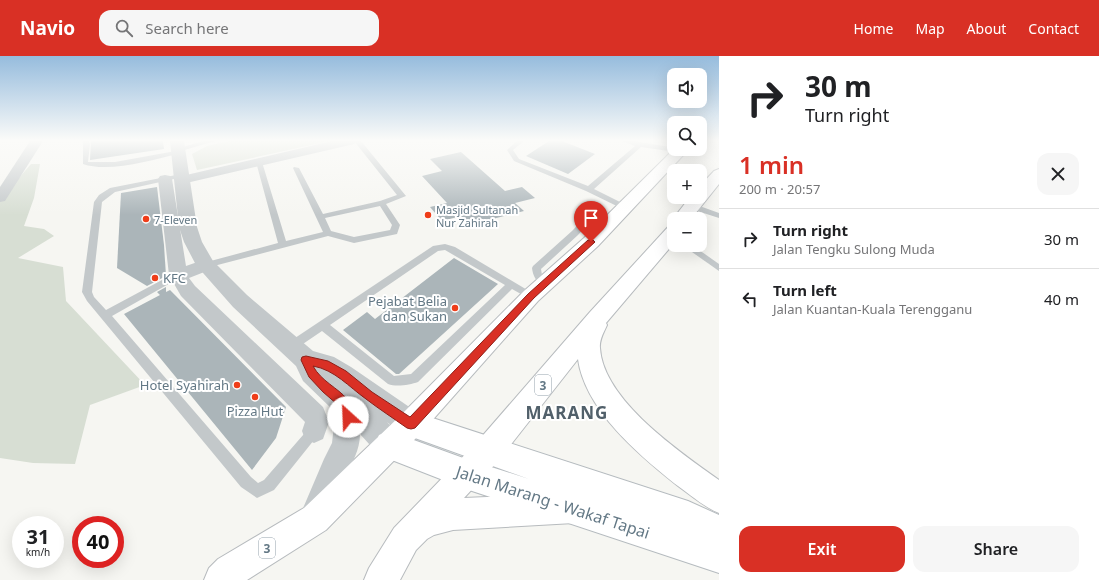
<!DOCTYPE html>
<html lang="en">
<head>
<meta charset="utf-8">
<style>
	body { margin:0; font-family:"Noto Sans",sans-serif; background:#f6f6f6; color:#202124; height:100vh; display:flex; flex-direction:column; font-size:15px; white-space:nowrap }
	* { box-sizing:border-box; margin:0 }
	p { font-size:13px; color:#757577 }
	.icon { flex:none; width:22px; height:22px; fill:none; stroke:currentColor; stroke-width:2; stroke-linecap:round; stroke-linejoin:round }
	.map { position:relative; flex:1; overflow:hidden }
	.side { display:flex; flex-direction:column; background:#fff; width:380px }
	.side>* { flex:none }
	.guide { background:#fff; color:#202124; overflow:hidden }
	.controls { position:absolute; left:667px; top:12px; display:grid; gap:8px }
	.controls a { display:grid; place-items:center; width:40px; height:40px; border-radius:8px; background:#fff; box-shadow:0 4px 16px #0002; font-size:20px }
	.speed { position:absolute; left:12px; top:460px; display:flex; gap:8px; font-size:20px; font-weight:700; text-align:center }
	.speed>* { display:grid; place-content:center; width:52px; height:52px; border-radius:50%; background:#fff; box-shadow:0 4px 16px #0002; line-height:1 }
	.speed small { font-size:10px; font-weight:400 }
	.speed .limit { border:6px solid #d22; background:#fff; color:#111 }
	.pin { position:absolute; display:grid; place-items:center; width:34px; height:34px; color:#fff; margin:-41px -17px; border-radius:50% 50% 50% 0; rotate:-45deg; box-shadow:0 0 4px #0007 }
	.pin .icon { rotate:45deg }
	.me { position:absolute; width:44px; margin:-22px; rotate:335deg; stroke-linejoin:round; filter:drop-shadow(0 0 3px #0008) }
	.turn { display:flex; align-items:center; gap:14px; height:84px; padding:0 20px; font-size:18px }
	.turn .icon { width:52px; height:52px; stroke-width:2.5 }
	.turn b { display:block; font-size:28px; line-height:34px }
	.round { display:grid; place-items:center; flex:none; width:42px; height:42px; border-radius:12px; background:#f6f6f6 }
	.head { display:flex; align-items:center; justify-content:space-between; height:68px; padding:0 20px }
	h1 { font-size:24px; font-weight:600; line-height:30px; color:#d93025 }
	.cta { display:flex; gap:8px; margin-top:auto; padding:8px 20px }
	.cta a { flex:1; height:46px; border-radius:12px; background:#d93025; color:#fff; font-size:16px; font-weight:600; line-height:46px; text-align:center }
	.cta a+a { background:#f6f6f6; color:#202124 }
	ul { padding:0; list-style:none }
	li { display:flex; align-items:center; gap:12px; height:60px; padding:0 20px; border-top:1px solid #e0e0e0 }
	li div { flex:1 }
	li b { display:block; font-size:15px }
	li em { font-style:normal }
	header { display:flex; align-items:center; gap:24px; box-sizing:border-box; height:56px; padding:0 20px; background:#d93025; color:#fff }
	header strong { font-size:19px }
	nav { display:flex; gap:22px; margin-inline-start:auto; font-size:14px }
	.search { width:280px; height:36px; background:#f6f6f6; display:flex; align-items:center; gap:10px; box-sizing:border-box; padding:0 14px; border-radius:12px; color:#757577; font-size:15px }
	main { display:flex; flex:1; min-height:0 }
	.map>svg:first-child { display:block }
	.green { fill:#d7ded3 }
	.building { fill:#abb5b9 }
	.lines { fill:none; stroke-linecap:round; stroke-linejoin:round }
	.secondary-casing { stroke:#b5bbbf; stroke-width:2 }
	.trunk-casing { stroke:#b7bbbe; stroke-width:2 }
	.service { fill:#c3c8ca; fill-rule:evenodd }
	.minor { fill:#c3c8ca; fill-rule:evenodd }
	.tertiary { fill:#c3c8ca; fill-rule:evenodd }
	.secondary { fill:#fff; fill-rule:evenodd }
	.trunk { fill:#fff; fill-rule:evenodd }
	.route { fill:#d93025; stroke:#8d1f18 }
	.poi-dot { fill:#ef3d19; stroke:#fff; stroke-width:1.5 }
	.labels { text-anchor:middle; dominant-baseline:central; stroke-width:4; stroke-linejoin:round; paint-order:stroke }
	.far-poi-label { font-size:11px; fill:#637885; stroke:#fff; text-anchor:start }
	.shield { fill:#fff; stroke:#92a0aa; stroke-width:1 }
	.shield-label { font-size:12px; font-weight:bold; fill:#637885 }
	.poi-label { font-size:13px; fill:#637885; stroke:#fff; text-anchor:end }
	.near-street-label { font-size:16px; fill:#637885; stroke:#fff }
	.district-label { font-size:17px; font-weight:bold; letter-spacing:1px; fill:#51606a; stroke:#fff }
</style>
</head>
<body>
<header>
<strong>Navio</strong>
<div class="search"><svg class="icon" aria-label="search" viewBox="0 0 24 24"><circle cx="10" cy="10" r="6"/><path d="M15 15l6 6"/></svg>Search here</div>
<nav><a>Home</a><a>Map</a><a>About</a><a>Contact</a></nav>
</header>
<main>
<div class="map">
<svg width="719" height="524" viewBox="0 0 719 524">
	<rect width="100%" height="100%" fill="#f6f6f2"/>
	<!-- green -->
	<g class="green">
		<path d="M 229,85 L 330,85 L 197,114 L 192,98 L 207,90 Z"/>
		<path d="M 31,108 L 40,108 L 34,142 L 24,170 L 44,173 L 54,180 L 18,202 L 63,211 L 66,245 L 145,329 L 90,349 L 75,408 L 33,407 L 0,402 L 0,144 Z"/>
	</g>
	<!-- building -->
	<g class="building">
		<path d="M 91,85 L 163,85 L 164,93 L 90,104 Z"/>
		<path d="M 549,85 L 562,85 L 595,98 L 568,118 L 526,100 Z"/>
		<path d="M 461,96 L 505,135 L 522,131 L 535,142 L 515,147 L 524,155 L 469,169 L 461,160 L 442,165 L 430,151 L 447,147 L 422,120 L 442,115 L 430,103 Z"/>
		<path d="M 157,131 L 164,189 L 166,220 L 147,230 L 117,212 L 121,137 Z"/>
		<path d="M 454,202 L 498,228 L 399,318 L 396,318 L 343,274 L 367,256 L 375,263 Z"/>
		<path d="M 166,231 L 166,236 L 170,234 L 286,351 L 276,382 L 252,414 L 124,258 L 160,239 L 157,236 Z"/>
	</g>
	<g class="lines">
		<!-- secondary casing -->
		<g class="secondary-casing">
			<path id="secondary" d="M 411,355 L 688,445 L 719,459 L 719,517 L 466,433 L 379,399 L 375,389 L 379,379 L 389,375 L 466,403 L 529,423 L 401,377 L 398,368 L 401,359 Z"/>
		</g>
		<!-- trunk casing -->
		<g class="trunk-casing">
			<g id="trunk">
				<path d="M 674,93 L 689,93 L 598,190 L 538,245 L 421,377 L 326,474 L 247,524 L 204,524 L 209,512 L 218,503 L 304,452 L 401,359 L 524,235 L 584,182 Z"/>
				<path d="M 719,113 L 719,128 L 691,163 L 674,164 L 676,159 L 690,141 L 700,141 L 700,130 L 714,115 Z"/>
				<path d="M 674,169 L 674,187 L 606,267 L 607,269 C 604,276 599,284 600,292 C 603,344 680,396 719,424 L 719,457 C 704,451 692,440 678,430 C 640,400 585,354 578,303 L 498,405 L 464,442 L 574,437 L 585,441 L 589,452 L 585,463 L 574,467 L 453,474 L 434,479 L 427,483 L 416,494 L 400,524 L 364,524 L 369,512 L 394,472 L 478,385 L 590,256 L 668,171 Z"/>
			</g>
		</g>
		<!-- service -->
		<g class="service">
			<path d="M 83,85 L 89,85 L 90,88 L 88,106 L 115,106 L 170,96 L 175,95 L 176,93 L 203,85 L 215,85 L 181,95 L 180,97 L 178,98 C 151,104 109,117 83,108 Z"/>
			<path d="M 354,85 L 361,85 L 406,140 L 386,148 L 400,169 L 397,178 L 354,187 L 328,180 L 206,212 L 203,211 L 202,209 L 203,207 L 278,187 L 256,106 L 257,105 L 262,106 L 286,185 L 323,176 L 293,112 L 294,111 L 299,112 L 323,158 L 380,145 L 397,139 ZM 380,150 L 392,169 L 390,174 L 354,181 L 331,175 L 325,162 Z"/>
			<path d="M 517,85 L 524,85 L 513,94 L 519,103 L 588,130 L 635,90 L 622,85 L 634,85 L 682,93 L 685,95 L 682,97 L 641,91 L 594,133 L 628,150 L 628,154 L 625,154 L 586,135 L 514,105 L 507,94 Z"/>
			<path d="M 181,118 L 184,120 L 183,121 L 115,136 L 102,146 L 92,236 L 94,241 L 106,254 L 175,217 L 181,217 L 183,219 L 181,221 L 112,260 L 251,421 L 258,427 L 264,424 L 310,371 L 314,369 L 318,371 L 320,375 L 318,379 L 274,434 L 257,442 L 241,431 L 87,245 L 82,236 L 94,146 L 99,139 L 110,132 Z"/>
			<path d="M 688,148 L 694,148 L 719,157 L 719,162 L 688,152 Z"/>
			<path d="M 594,152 L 600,152 L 601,154 L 578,179 L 541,213 L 542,219 L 550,226 L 545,229 C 536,227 533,220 532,212 L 533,210 L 572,175 Z"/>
			<path d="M 445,188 L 455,191 L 534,238 L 536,240 L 534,242 L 528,242 L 512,233 L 418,326 C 410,329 396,331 388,328 L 322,275 L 294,294 L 290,295 L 286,294 L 285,291 L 286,288 L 433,190 ZM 445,194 L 505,229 L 411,318 L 394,320 L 330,269 L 438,195 Z"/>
			<path d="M 682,189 L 692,189 L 719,208 L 719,215 Z"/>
		</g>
		<!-- minor -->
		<g class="minor">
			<path d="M 30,85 L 43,85 L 5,145 L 0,146 L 0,131 Z"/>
			<path d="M 332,85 L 356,85 L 354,88 L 350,89 L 182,128 L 177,127 L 175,124 L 177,121 L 182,120 Z"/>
			<path d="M 165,119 L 170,120 L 172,123 L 186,210 L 206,203 L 212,205 L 215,209 L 212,213 L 189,222 L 195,230 L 323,351 L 329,366 L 323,383 L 314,387 L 305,383 L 302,375 L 305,366 L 181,240 L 169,219 L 158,123 L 160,120 Z"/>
		</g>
		<!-- tertiary -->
		<path class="tertiary" d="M 170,85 L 184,85 L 197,171 L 202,186 L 213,205 L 247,239 L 313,295 L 334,301 L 351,311 L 421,359 L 424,368 L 421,377 L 411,381 L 401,377 L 387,366 L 399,379 L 403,389 L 399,399 L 389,403 L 379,399 L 360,378 C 360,394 352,407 345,421 C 339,437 334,453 328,468 L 317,473 L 306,468 L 301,457 L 324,403 L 332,387 L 335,361 L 332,353 L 303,325 L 296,310 L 233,251 L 196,209 L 184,186 L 179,171 Z"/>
		<!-- secondary -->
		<use href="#secondary" class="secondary"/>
		<!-- trunk -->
		<use href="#trunk" class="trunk"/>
	</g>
	<!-- sky -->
	<linearGradient id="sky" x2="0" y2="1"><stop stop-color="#96bcdd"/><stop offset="0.53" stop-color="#fbfbf9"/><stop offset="1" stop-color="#fbfbf9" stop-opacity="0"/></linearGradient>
	<rect width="719" height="159" fill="url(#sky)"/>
	<!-- route -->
	<path class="route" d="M 588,184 L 593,184 L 595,186 L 534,242 L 415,372 L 411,373 L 407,372 C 393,362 379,353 366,343 C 349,331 335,314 313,310 C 321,325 338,332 347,343 C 350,348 351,356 353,361 L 352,365 L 348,366 L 344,365 L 338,349 L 323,336 L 309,321 L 301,304 L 302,301 L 306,300 L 328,305 L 346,315 L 372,336 L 410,361 L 528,238 Z"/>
	<!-- markers -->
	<g class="poi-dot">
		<circle cx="428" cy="159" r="4"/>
		<circle cx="146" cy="163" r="4"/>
		<circle cx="155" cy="222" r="4"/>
		<circle cx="455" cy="252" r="4"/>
		<circle cx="237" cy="329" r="4"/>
		<circle cx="255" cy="341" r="4"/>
	</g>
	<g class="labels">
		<!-- far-poi labels -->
		<g class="far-poi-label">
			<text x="436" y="153">Masjid Sultanah<tspan x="436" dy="13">Nur Zahirah</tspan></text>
			<text x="154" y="163">7-Eleven</text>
		</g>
		<!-- shield labels -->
		<g class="shield">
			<rect x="535" y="319" width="16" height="20" rx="3"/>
			<rect x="259" y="482" width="16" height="20" rx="3"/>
		</g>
		<g class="shield-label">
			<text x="543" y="329">3</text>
			<text x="267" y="492">3</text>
		</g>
		<!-- poi labels -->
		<g class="poi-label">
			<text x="163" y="222" text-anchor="start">KFC</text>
			<text x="447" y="245">Pejabat Belia<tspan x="447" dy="15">dan Sukan</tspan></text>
			<text x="229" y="329">Hotel Syahirah</text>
			<text x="255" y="355" text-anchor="middle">Pizza Hut</text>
		</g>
		<!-- near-street labels -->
		<g class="near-street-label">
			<text transform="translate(553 446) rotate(18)">Jalan Marang - Wakaf Tapai</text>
		</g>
		<!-- district labels -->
		<g class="district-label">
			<text x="567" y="356">MARANG</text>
		</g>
	</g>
</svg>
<div class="controls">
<a><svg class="icon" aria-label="sound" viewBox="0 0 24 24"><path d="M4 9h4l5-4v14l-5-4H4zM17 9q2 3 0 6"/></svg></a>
<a><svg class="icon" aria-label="search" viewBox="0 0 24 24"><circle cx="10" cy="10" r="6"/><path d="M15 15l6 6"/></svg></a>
<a>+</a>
<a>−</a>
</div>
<div class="speed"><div>31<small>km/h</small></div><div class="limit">40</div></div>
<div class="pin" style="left:591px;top:186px;background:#d93025"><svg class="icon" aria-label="arrive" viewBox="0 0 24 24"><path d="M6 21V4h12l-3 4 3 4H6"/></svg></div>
<svg class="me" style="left:348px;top:361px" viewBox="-20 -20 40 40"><circle r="19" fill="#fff"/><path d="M0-13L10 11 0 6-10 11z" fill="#d93025"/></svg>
</div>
<section class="side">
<div class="guide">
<div class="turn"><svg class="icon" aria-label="right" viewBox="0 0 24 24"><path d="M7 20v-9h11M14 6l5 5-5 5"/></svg><div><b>30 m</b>Turn right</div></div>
</div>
<div class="head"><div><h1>1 min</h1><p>200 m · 20:57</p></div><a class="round"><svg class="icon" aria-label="close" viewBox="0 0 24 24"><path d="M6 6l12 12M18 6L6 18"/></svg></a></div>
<ul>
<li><svg class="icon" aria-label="right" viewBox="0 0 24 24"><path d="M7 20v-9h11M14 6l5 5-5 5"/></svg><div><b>Turn right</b><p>Jalan Tengku Sulong Muda</p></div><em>30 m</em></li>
<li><svg class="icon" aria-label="left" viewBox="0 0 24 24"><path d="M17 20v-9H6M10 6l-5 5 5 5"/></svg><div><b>Turn left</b><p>Jalan Kuantan-Kuala Terengganu</p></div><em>40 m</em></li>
</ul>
<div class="cta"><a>Exit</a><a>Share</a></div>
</section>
</main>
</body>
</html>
